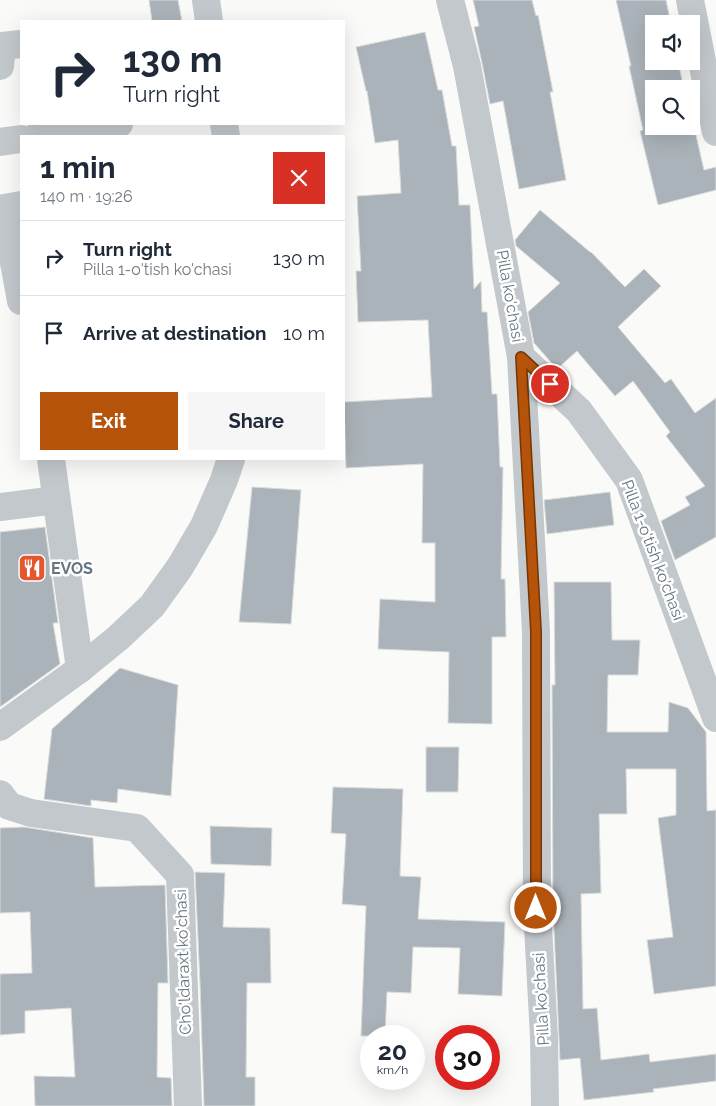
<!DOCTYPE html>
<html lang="en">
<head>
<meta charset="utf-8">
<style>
	body { margin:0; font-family:Raleway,sans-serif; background:#f6f6f7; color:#1f2937; height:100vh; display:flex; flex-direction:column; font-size:19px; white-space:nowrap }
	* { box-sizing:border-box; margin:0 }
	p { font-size:16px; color:#747a83 }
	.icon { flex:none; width:28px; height:28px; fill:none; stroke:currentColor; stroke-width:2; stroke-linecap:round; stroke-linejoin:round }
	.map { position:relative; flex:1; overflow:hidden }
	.details { position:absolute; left:20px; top:135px; width:325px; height:325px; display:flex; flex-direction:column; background:#fff; border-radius:0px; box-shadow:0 5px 20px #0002 }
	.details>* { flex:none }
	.top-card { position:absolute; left:20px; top:20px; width:325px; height:105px; border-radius:0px; box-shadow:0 5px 20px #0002; background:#fff; color:#1f2937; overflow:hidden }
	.fabs { position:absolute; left:645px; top:15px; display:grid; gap:10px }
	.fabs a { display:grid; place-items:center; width:55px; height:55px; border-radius:0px; background:#fff; box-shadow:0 5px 20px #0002; font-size:25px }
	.speed { position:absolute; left:360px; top:1025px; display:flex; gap:10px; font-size:25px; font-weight:700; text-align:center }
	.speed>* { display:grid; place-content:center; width:65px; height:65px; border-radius:50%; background:#fff; box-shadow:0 5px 20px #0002; line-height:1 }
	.speed small { font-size:12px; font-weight:400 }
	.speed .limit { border:8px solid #d22; background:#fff; color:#111 }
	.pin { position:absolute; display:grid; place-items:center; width:42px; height:42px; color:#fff; margin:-21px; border:2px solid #fff; border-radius:50%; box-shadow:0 1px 5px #0007 }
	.me { position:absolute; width:55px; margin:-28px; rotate:0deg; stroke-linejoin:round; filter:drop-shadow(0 0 4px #0008) }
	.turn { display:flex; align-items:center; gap:18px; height:105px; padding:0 20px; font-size:22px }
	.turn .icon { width:65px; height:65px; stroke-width:2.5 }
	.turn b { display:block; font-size:35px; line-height:42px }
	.round { display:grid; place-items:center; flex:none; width:52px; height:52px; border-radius:0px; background:#f6f6f7 }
	.summary { display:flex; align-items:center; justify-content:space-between; height:85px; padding:0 20px }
	h1 { font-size:30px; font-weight:700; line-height:38px }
	.cta { display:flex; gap:10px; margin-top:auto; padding:10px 20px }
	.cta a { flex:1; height:58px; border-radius:0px; background:#b45309; color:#fff; font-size:20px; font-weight:700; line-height:58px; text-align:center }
	.cta a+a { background:#f6f6f7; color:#1f2937 }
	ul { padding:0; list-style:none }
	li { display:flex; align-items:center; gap:15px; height:75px; padding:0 20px; border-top:1px solid #e0e1e3 }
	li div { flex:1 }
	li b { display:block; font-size:19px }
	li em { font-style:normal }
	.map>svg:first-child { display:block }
	.building { fill:#aab3b9; stroke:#dcdcda }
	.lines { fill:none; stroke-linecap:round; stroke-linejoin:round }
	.minor { stroke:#c3c8cc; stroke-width:28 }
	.route-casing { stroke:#753606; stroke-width:12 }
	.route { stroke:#b45309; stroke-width:9 }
	.labels { text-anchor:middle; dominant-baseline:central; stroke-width:5; stroke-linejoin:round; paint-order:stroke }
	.street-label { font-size:16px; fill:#657683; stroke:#fff }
	.poi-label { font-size:16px; font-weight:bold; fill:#657683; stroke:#fff; text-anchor:start }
</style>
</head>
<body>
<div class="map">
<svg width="716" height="1106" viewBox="0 0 716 1106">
	<rect width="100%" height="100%" fill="#fafaf8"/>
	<!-- building -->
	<g class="building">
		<path d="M 149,0 L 178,0 L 182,21 L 152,21 Z"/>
		<path d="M 473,0 L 532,0 L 536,16 L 538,15 L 553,92 L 550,92 L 566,180 L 519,189 L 503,101 L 490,104 L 482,63 L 474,27 L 479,26 Z"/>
		<path d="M 616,0 L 666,0 L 671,24 L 654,24 L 654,61 L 678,61 L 684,89 L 654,89 L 654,126 L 691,126 L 692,118 L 704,170 L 716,167 L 716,190 L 658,205 L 640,131 L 643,130 L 629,66 L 631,66 Z"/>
		<path d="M 425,32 L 438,90 L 442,90 L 452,146 L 456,146 L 459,205 L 470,205 L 474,289 L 481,281 L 482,312 L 487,312 L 492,394 L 497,394 L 500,467 L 503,467 L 501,579 L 505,579 L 506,637 L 492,637 L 492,724 L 448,723 L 449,652 L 378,649 L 380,599 L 435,602 L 435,543 L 422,543 L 423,464 L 346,468 L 344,402 L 432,397 L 428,320 L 358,322 L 356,271 L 361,271 L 357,196 L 401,193 L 398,140 L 375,143 L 367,91 L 366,91 L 356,47 Z"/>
		<path d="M 540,210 L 590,252 L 591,252 L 625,287 L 644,269 L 661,286 L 618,327 L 665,383 L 671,379 L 695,413 L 716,398 L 716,537 L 675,560 L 661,521 L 690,505 L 685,497 L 705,486 L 666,436 L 670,432 L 633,381 L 615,396 L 577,351 L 557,369 L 534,343 L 528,312 L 560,283 L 516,246 L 515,240 Z"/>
		<path d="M 252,487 L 301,490 L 291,624 L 239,622 Z"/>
		<path d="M 610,492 L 614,525 L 547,534 L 544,500 Z"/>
		<path d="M 45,527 L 58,623 L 53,623 L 60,664 L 0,707 L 0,532 Z"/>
		<path d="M 554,582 L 611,582 L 612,640 L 640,640 L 638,675 L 608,675 L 607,732 L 668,732 L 669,702 L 688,708 L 706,732 L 707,811 L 716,810 L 716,986 L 654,994 L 647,940 L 673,937 L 658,818 L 676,815 L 676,769 L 626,769 L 627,814 L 599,814 L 601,893 L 581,894 L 583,1009 L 597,1008 L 601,1060 L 649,1054 L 650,1062 L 716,1054 L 716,1081 L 653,1089 L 654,1092 L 584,1100 L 580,1058 L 560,1060 L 553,908 L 552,685 L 555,685 Z"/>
		<path d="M 120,668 L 178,685 L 171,796 L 118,789 L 117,803 L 91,800 L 91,806 L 44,799 L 52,729 Z"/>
		<path d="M 426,747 L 459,747 L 458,792 L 426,792 Z"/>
		<path d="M 333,787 L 403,789 L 400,876 L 421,877 L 418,919 L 505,922 L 502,996 L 458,994 L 460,948 L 413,947 L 411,993 L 387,992 L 385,1036 L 361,1036 L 366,906 L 342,904 L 346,834 L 331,833 Z"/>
		<path d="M 210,826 L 272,828 L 271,866 L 211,864 Z"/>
		<path d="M 24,827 L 93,838 L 95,887 L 165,885 L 168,983 L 158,983 L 157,1077 L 171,1078 L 172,1106 L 35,1106 L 34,1076 L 75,1077 L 71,1008 L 25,1011 L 25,1033 L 0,1035 L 0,974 L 32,973 L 30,912 L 0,913 L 0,828 Z"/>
		<path d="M 195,872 L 225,873 L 223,927 L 270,928 L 271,983 L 247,983 L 246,1077 L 255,1077 L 255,1106 L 204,1106 L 200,983 Z"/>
	</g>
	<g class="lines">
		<!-- minor -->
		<g class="minor">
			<path d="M 206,0 L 209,21"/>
			<path d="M 450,0 L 467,66 L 521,357 L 536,632 L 537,908 L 544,1037 L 545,1106"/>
			<path d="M 690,0 L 716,132"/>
			<path d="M 0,66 L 2,46 L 21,44"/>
			<path d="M 224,124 L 226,136"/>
			<path d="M 37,136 L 119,124"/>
			<path d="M 0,142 L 21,139"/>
			<path d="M 21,205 L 4,208 L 21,301"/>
			<path d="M 521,357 L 579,411 L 629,480 L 716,718"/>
			<path d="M 51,459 L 80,669"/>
			<path d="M 0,507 L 56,500"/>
			<path d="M 0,727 L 80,669 L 118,638 L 152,606 L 180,567 L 204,526 L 224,480 L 231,459"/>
			<path d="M 0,794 L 9,806 L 31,813 L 137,828 L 180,875 L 188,1106"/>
		</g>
	</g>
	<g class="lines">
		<!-- route casing -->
		<g class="route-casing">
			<path id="route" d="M 536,908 L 536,632 L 521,357 L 550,384"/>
		</g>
		<!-- route -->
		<use href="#route" class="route"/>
	</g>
	<!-- icons -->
	<defs>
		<g id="restaurant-square" transform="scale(1.4375)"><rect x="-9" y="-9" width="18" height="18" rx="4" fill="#e4572e" stroke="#fff"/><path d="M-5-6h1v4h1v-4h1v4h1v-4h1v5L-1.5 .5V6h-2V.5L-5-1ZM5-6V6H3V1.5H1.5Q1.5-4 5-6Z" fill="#fff"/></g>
	</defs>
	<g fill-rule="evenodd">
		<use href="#restaurant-square" x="32" y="568"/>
	</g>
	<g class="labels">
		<!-- street labels -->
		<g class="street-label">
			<text transform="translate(510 296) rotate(80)">Pilla ko‘chasi</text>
			<text transform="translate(653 550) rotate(69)">Pilla 1-o'tish ko'chasi</text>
			<text transform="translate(183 962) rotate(-92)">Cho'ldaraxt ko'chasi</text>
			<text transform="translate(541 999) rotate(-93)">Pilla ko‘chasi</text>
		</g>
		<!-- poi labels -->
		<g class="poi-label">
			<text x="51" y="568">EVOS</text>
		</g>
	</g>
</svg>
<div class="fabs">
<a><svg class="icon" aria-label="sound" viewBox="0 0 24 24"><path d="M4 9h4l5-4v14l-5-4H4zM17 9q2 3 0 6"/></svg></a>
<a><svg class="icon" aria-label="search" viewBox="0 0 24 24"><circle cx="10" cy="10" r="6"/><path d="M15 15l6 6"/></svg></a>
</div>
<div class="speed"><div>20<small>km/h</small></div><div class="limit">30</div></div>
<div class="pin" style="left:550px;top:384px;background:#d93025"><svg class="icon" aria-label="arrive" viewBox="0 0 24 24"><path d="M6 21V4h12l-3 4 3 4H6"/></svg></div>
<svg class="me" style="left:536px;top:908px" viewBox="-20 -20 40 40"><circle r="17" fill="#b45309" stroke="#fff" stroke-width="3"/><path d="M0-11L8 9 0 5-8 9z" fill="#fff"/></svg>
<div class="top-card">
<div class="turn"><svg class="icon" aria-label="right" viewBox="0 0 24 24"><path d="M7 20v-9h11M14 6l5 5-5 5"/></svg><div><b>130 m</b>Turn right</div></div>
</div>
<section class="details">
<div class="summary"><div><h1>1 min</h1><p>140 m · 19:26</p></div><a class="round" style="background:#d93025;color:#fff"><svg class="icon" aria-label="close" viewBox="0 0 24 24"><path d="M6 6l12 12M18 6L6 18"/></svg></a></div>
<ul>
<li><svg class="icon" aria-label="right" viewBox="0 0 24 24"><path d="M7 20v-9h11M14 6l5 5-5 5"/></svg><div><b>Turn right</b><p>Pilla 1-o'tish ko'chasi</p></div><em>130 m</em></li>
<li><svg class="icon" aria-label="arrive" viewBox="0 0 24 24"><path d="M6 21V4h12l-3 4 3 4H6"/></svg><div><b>Arrive at destination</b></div><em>10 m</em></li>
</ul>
<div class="cta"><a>Exit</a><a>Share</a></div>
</section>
</div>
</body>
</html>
